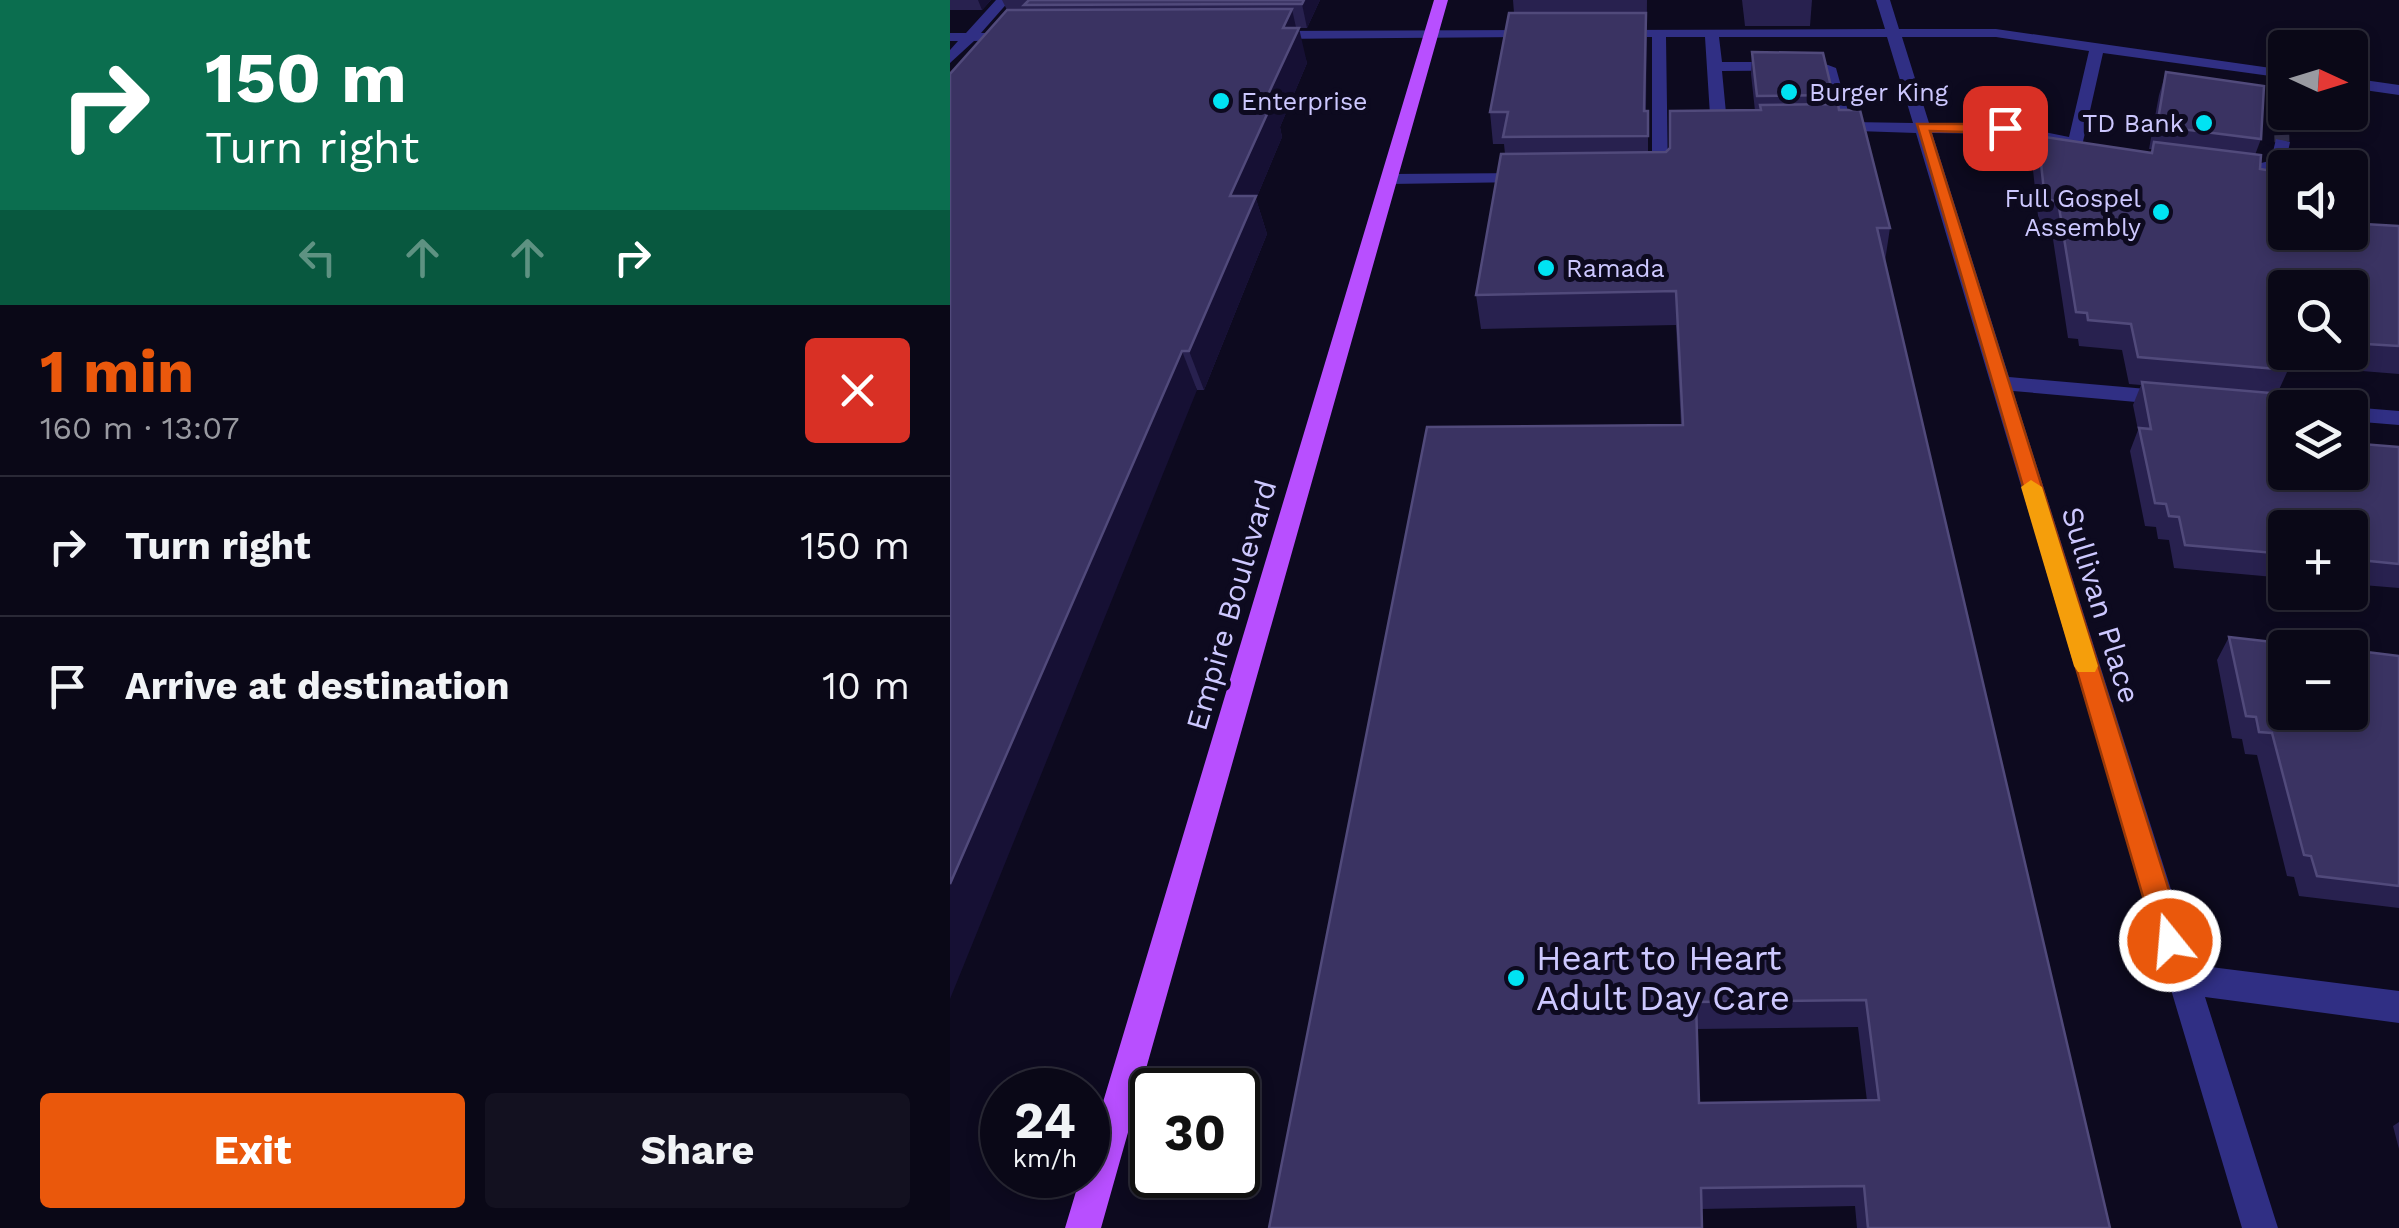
<!DOCTYPE html>
<html lang="en">
<head>
<meta charset="utf-8">
<style>
	body { margin:0; font-family:"Work Sans",sans-serif; background:#131120; color:#f1f3f6; height:100vh; display:flex; flex-direction:column; font-size:38px; white-space:nowrap }
	* { box-sizing:border-box; margin:0 }
	p { font-size:32px; color:#999aa1 }
	.icon { flex:none; width:55px; height:55px; fill:none; stroke:currentColor; stroke-width:2; stroke-linecap:round; stroke-linejoin:round }
	.map { position:relative; flex:1; overflow:hidden }
	.details { display:flex; flex-direction:column; background:#0a0817; width:950px }
	.details>* { flex:none }
	.guide { background:#0b6e4f; color:#fff; overflow:hidden }
	.needle { width:65px; rotate:94deg }
	.buttons { position:absolute; left:1318px; top:30px; display:grid; gap:20px }
	.buttons a { display:grid; place-items:center; width:100px; height:100px; border-radius:10px; background:#0a0817; box-shadow:0 5px 15px #0003,0 0 0 2px #2a2936; font-size:50px }
	.speed { position:absolute; left:30px; top:1068px; display:flex; gap:20px; font-size:50px; font-weight:700; text-align:center }
	.speed>* { display:grid; place-content:center; width:130px; height:130px; border-radius:50%; background:#0a0817; box-shadow:0 5px 15px #0003,0 0 0 2px #2a2936; line-height:1 }
	.speed small { font-size:25px; font-weight:400 }
	.speed .limit { border:5px solid #111; border-radius:15px; background:#fff; color:#111 }
	.pin { position:absolute; display:grid; place-items:center; width:85px; height:85px; color:#fff; margin:-42px; border-radius:20px; box-shadow:0 5px 15px #0006 }
	.me { position:absolute; width:110px; margin:-55px; rotate:343deg; stroke-linejoin:round; filter:drop-shadow(0 0 8px #0008) }
	.turn { display:flex; align-items:center; gap:35px; height:210px; padding:0 40px; font-size:45px }
	.turn .icon { width:130px; height:130px; stroke-width:2.5 }
	.turn b { display:block; font-size:70px; line-height:85px }
	.lanes { display:flex; align-items:center; height:95px; padding:0 40px; background:#0003; justify-content:center; gap:50px; direction:ltr }
	.lanes .off { opacity:.35 }
	.round { display:grid; place-items:center; flex:none; width:105px; height:105px; border-radius:10px; background:#131120 }
	.head { display:flex; align-items:center; justify-content:space-between; height:170px; padding:0 40px }
	h1 { font-size:60px; font-weight:700; line-height:75px; color:#ea580c }
	.primary-button { display:flex; gap:20px; margin-top:auto; padding:20px 40px }
	.primary-button a { flex:1; height:115px; border-radius:10px; background:#ea580c; color:#fff; font-size:40px; font-weight:700; line-height:115px; text-align:center }
	.primary-button a+a { background:#131120; color:#f1f3f6 }
	ul { padding:0; list-style:none }
	li { display:flex; align-items:center; gap:30px; height:140px; padding:0 40px; border-top:2px solid #2a2936 }
	li div { flex:1 }
	li b { display:block; font-size:38px }
	li em { font-style:normal }
	main { display:flex; flex:1; min-height:0 }
	.map>svg:first-child { display:block }
	.lines { fill:none; stroke-linecap:round; stroke-linejoin:round }
	.minor-tunnel { stroke:#33304c; stroke-width:15; stroke-dasharray:15 8; stroke-linecap:butt }
	.minor { fill:#302f84; fill-rule:evenodd }
	.major { fill:#b84fff; fill-rule:evenodd }
	.wall { fill:#28214f; fill-rule:evenodd }
	.shaded-wall { fill:#161034 }
	.building { fill:#3a3362; stroke:#514a7b; stroke-width:2.5; fill-rule:evenodd }
	.route { fill:#ea580c; stroke:#983908; stroke-width:2.5 }
	.slow { fill:#f59e0b }
	.poi-dot { fill:#00e3f3; stroke:#0d0a1f; stroke-width:4 }
	.labels { text-anchor:middle; dominant-baseline:central; stroke-width:10; stroke-linejoin:round; paint-order:stroke }
	.far-poi-label { font-size:25px; fill:#cdc8ff; stroke:#0d0a1f; text-anchor:start }
	.street-label { font-size:30px; fill:#cdc8ff; stroke:#0d0a1f }
	.near-poi-label { font-size:35px; fill:#cdc8ff; stroke:#0d0a1f; text-anchor:start }
</style>
</head>
<body>
<main>
<section class="details">
<div class="guide">
<div class="turn"><svg class="icon" aria-label="right" viewBox="0 0 24 24"><path d="M7 20v-9h11M14 6l5 5-5 5"/></svg><div><b>150 m</b>Turn right</div></div>
<div class="lanes"><svg class="icon off" aria-label="left" viewBox="0 0 24 24"><path d="M17 20v-9H6M10 6l-5 5 5 5"/></svg><svg class="icon off" aria-label="ahead" viewBox="0 0 24 24"><path d="M12 20V5M6 11l6-6 6 6"/></svg><svg class="icon off" aria-label="ahead" viewBox="0 0 24 24"><path d="M12 20V5M6 11l6-6 6 6"/></svg><svg class="icon" aria-label="right" viewBox="0 0 24 24"><path d="M7 20v-9h11M14 6l5 5-5 5"/></svg></div>
</div>
<div class="head"><div><h1>1 min</h1><p>160 m · 13:07</p></div><a class="round" style="background:#d93025;color:#fff"><svg class="icon" aria-label="close" viewBox="0 0 24 24"><path d="M6 6l12 12M18 6L6 18"/></svg></a></div>
<ul>
<li><svg class="icon" aria-label="right" viewBox="0 0 24 24"><path d="M7 20v-9h11M14 6l5 5-5 5"/></svg><div><b>Turn right</b></div><em>150 m</em></li>
<li><svg class="icon" aria-label="arrive" viewBox="0 0 24 24"><path d="M6 21V4h12l-3 4 3 4H6"/></svg><div><b>Arrive at destination</b></div><em>10 m</em></li>
</ul>
<div class="primary-button"><a>Exit</a><a>Share</a></div>
</section>
<div class="map">
<svg width="1449" height="1228" viewBox="0 0 1449 1228">
	<rect width="100%" height="100%" fill="#0d0a1f"/>
	<g class="lines">
		<!-- minor-tunnel -->
		<path class="minor-tunnel" d="M 1331,112 L 1332,142"/>
		<!-- minor -->
		<g class="minor">
			<path d="M 46,0 L 60,0 L 31,33 L 68,33 L 73,34 L 73,40 L 24,41 L 0,63 L 0,50 L 8,41 L 0,41 L 0,33 L 16,33 Z"/>
			<path d="M 926,0 L 940,0 L 949,29 L 1046,29 L 1335,70 L 1335,78 L 1153,53 L 1132,146 L 1055,134 L 982,133 L 1059,377 L 1220,391 L 1230,398 L 1220,405 L 1063,391 L 1245,965 L 1449,991 L 1449,1023 L 1255,997 L 1328,1228 L 1292,1228 L 966,133 L 878,130 L 878,124 L 885,122 L 874,73 L 868,70 L 772,71 L 776,113 L 802,126 L 788,129 L 760,115 L 755,37 L 716,37 L 718,177 L 710,182 L 696,177 L 702,173 L 702,37 L 663,37 L 658,36 L 658,30 L 935,29 ZM 769,37 L 937,37 L 963,123 L 901,122 L 886,68 L 870,62 L 772,62 ZM 952,37 L 1046,37 L 1139,51 L 1119,137 L 1055,124 L 979,123 Z"/>
			<path d="M 588,30 L 595,34 L 593,37 L 318,39 L 311,35 L 318,31 Z"/>
			<path d="M 1400,78 L 1449,85 L 1449,95 L 1400,88 Z"/>
			<path d="M 1335,98 L 1335,112 L 1338,112 L 1325,115 L 1327,103 Z"/>
			<path d="M 1326,139 L 1340,142 L 1335,166 C 1315,176 1294,183 1275,170 C 1286,161 1306,167 1321,160 Z"/>
			<path d="M 579,173 L 585,174 L 585,182 L 440,184 L 432,179 L 440,174 Z"/>
			<path d="M 1400,407 L 1449,411 L 1449,425 L 1400,421 Z"/>
		</g>
		<!-- major -->
		<path class="major" d="M 484,0 L 498,0 L 151,1228 L 115,1228 L 131,1175 L 138,1175 L 138,1152 Z"/>
	</g>
	<!-- wall -->
	<g class="wall">
		<path d="M 0,0 L 41,0 L 32,10 L 0,10 Z"/>
		<path d="M 52,0 L 370,0 L 357,28 L 346,28 L 357,63 L 330,127 L 332,137 L 306,199 L 317,234 L 254,390 L 247,390 Z"/>
		<path d="M 563,0 L 697,0 L 696,111 L 698,111 L 698,152 L 716,152 L 805,111 L 801,74 L 802,52 L 883,95 L 882,104 L 889,110 L 940,228 L 935,261 L 1160,1228 L 907,1228 L 905,1206 L 751,1209 L 731,425 L 726,325 L 531,329 L 526,295 L 555,154 L 554,144 L 543,144 L 540,112 L 564,13 ZM 908,1027 L 917,1101 L 749,1103 L 747,1029 Z"/>
		<path d="M 792,0 L 862,0 L 860,26 L 795,26 Z"/>
		<path d="M 1216,72 L 1311,139 L 1305,155 L 1310,169 L 1414,224 L 1449,226 L 1449,374 L 1337,365 L 1338,370 L 1327,394 L 1335,472 L 1449,447 L 1449,588 L 1400,584 L 1400,528 L 1335,528 L 1335,578 L 1224,568 L 1219,540 L 1208,539 L 1206,527 L 1195,526 L 1180,451 L 1188,430 L 1183,405 L 1191,385 L 1179,384 L 1172,350 L 1129,346 L 1128,339 L 1118,338 L 1101,226 L 1089,225 L 1082,161 L 1088,136 L 1200,153 L 1202,149 L 1199,149 L 1209,95 ZM 1335,288 L 1400,288 L 1400,352 L 1335,352 Z"/>
		<path d="M 1279,637 L 1449,656 L 1449,908 L 1349,896 L 1344,877 L 1337,876 L 1307,755 L 1295,754 L 1292,739 L 1282,738 L 1267,660 Z"/>
		<path d="M 1449,1122 L 1449,1149 L 1443,1126 Z"/>
	</g>
	<!-- shaded-wall -->
	<g class="shaded-wall">
		<path d="M 28,0 L 41,0 L 32,10 Z"/>
		<path d="M 354,0 L 370,0 L 357,28 L 352,4 Z"/>
		<path d="M 342,9 L 347,32 L 349,28 L 357,63 L 330,127 L 332,137 L 306,199 L 317,234 L 254,390 L 239,351 L 280,196 L 315,101 L 333,28 Z"/>
		<path d="M 232,351 L 247,390 L 0,999 L 0,884 Z"/>
	</g>
	<!-- building -->
	<g class="building">
		<path d="M 79,0 L 354,0 L 352,4 L 74,5 Z"/>
		<path d="M 342,9 L 333,28 L 349,28 L 315,101 L 323,101 L 280,196 L 306,196 L 239,351 L 232,351 L 0,884 L 0,74 L 57,10 Z"/>
		<path d="M 559,13 L 696,13 L 694,111 L 698,111 L 698,136 L 553,137 L 558,112 L 540,112 Z"/>
		<path d="M 802,52 L 873,53 L 883,95 L 807,96 Z"/>
		<path d="M 1216,72 L 1314,86 L 1311,139 L 1207,126 Z"/>
		<path d="M 888,104 L 889,110 L 910,110 L 940,228 L 927,228 L 1160,1228 L 918,1228 L 914,1186 L 751,1188 L 752,1228 L 319,1228 L 477,427 L 733,425 L 726,291 L 526,295 L 551,154 L 716,152 L 720,148 L 720,111 L 811,110 L 810,105 ZM 916,1000 L 929,1100 L 749,1103 L 746,1002 Z"/>
		<path d="M 1088,136 L 1202,153 L 1204,142 L 1311,155 L 1310,169 L 1335,173 L 1335,232 L 1400,232 L 1401,196 L 1414,224 L 1449,226 L 1449,346 L 1400,343 L 1400,288 L 1335,288 L 1335,338 L 1328,337 L 1338,370 L 1188,357 L 1181,324 L 1138,320 L 1137,313 L 1126,312 L 1108,201 L 1095,200 Z"/>
		<path d="M 1192,382 L 1344,395 L 1348,408 L 1335,408 L 1335,472 L 1400,472 L 1400,443 L 1449,447 L 1449,564 L 1400,559 L 1400,528 L 1335,528 L 1335,554 L 1235,545 L 1229,517 L 1219,516 L 1216,504 L 1205,503 L 1189,428 L 1201,429 Z"/>
		<path d="M 1279,637 L 1375,648 L 1335,648 L 1335,712 L 1400,712 L 1400,650 L 1449,656 L 1449,886 L 1367,876 L 1361,856 L 1354,855 L 1322,733 L 1309,732 L 1306,717 L 1296,716 Z"/>
	</g>
	<!-- route -->
	<path class="route" d="M 967,124 L 1055,124 L 1062,128 L 1055,133 L 980,131 L 1235,941 L 1231,950 L 1220,954 L 1210,950 L 1206,941 Z"/>
	<!-- slow -->
	<path class="slow" d="M 1081,480 L 1092,487 L 1148,666 L 1145,672 L 1128,672 L 1124,666 L 1071,487 Z"/>
	<!-- markers -->
	<g class="poi-dot">
		<circle cx="839" cy="92" r="10"/>
		<circle cx="271" cy="101" r="10"/>
		<circle cx="1254" cy="123" r="10"/>
		<circle cx="1211" cy="212" r="10"/>
		<circle cx="596" cy="268" r="10"/>
		<circle cx="566" cy="978" r="10"/>
	</g>
	<g class="labels">
		<!-- far-poi labels -->
		<g class="far-poi-label">
			<text x="859" y="92">Burger King</text>
			<text x="291" y="101">Enterprise</text>
			<text x="1234" y="123" text-anchor="end">TD Bank</text>
			<text x="1191" y="198" text-anchor="end">Full Gospel<tspan x="1191" dy="29">Assembly</tspan></text>
			<text x="616" y="268">Ramada</text>
		</g>
		<!-- street labels -->
		<g class="street-label">
			<text transform="translate(281 605) rotate(-74)">Empire Boulevard</text>
			<text transform="translate(1151 605) rotate(73)">Sullivan Place</text>
		</g>
		<!-- near-poi labels -->
		<g class="near-poi-label">
			<text x="586" y="958">Heart to Heart<tspan x="586" dy="40">Adult Day Care</tspan></text>
		</g>
	</g>
</svg>
<div class="buttons">
<a><svg class="needle" viewBox="-14 -14 28 28"><path d="M0-13l5 13h-10z" fill="#e53935"/><path d="M0 13l5-13h-10z" fill="#999aa1"/></svg></a>
<a><svg class="icon" aria-label="sound" viewBox="0 0 24 24"><path d="M4 9h4l5-4v14l-5-4H4zM17 9q2 3 0 6"/></svg></a>
<a><svg class="icon" aria-label="search" viewBox="0 0 24 24"><circle cx="10" cy="10" r="6"/><path d="M15 15l6 6"/></svg></a>
<a><svg class="icon" aria-label="layers" viewBox="0 0 24 24"><path d="M12 4l9 5-9 5-9-5zM3 14l9 5 9-5"/></svg></a>
<a>+</a>
<a>−</a>
</div>
<div class="speed"><div>24<small>km/h</small></div><div class="limit">30</div></div>
<div class="pin" style="left:1055px;top:128px;background:#d93025"><svg class="icon" aria-label="arrive" viewBox="0 0 24 24"><path d="M6 21V4h12l-3 4 3 4H6"/></svg></div>
<svg class="me" style="left:1220px;top:941px" viewBox="-20 -20 40 40"><circle r="17" fill="#ea580c" stroke="#fff" stroke-width="3"/><path d="M0-11L8 9 0 5-8 9z" fill="#fff"/></svg>
</div>
</main>
</body>
</html>
